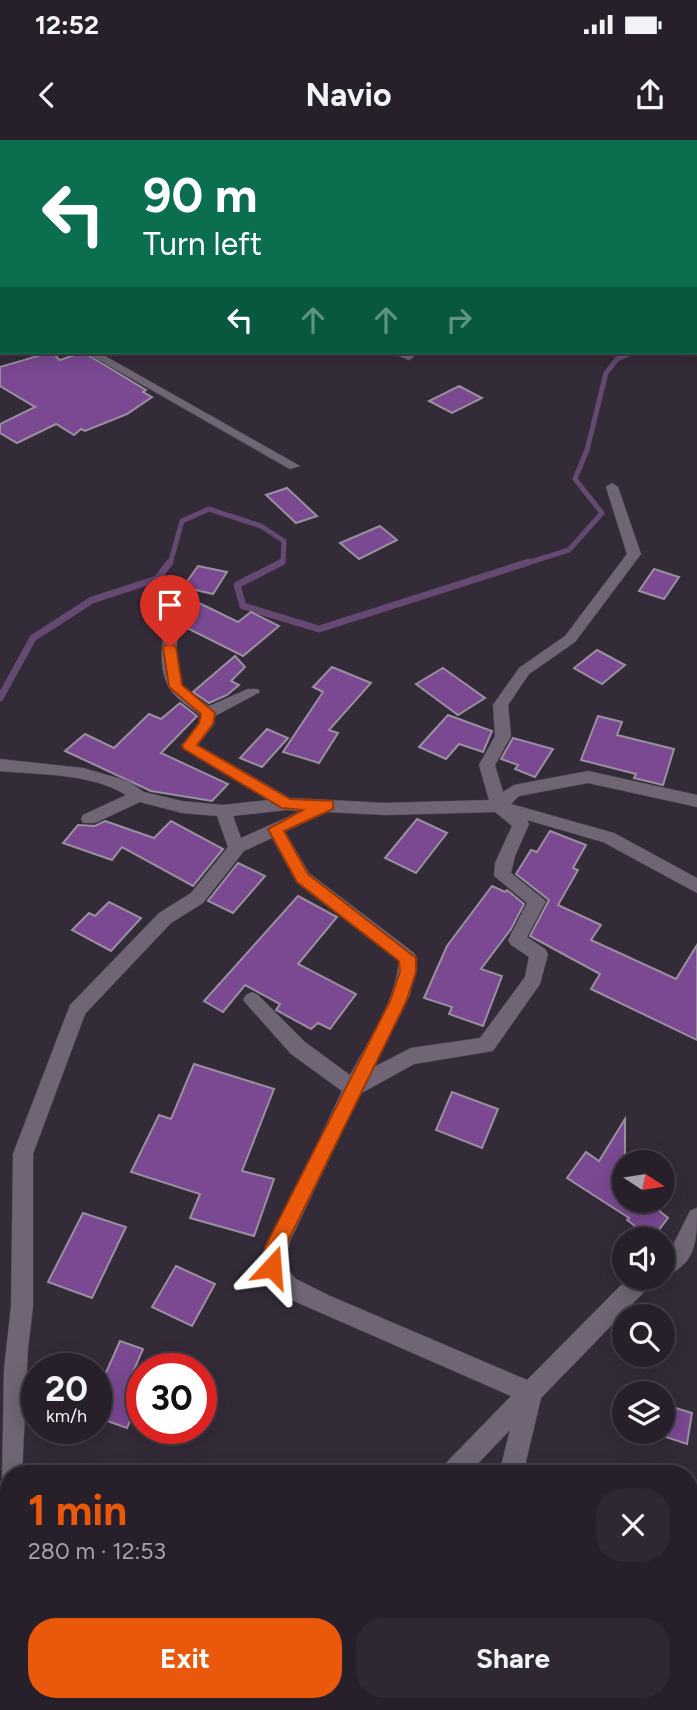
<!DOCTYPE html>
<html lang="en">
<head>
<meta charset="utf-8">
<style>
	body { margin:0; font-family:Figtree,sans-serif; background:#2f2833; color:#f1f3f6; height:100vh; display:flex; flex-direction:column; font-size:26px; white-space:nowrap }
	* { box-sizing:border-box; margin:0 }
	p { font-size:23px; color:#a4a3a9 }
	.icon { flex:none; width:38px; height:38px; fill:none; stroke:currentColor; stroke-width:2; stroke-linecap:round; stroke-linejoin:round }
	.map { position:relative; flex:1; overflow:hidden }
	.drawer { position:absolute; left:0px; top:1325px; width:698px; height:247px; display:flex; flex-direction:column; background:#27202b; border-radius:28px 28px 0 0; box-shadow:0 4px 18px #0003,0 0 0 2px #433e47 }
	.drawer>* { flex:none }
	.guide { position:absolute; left:0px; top:0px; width:698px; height:214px; box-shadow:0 4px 18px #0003,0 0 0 2px #433e47; background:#0b6e4f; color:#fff; overflow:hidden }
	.needle { width:46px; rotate:102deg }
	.buttons { position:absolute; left:612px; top:1010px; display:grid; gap:14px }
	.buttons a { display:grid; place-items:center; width:63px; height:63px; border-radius:50%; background:#27202b; box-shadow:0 4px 18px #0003,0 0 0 2px #433e47; font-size:35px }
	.speed { position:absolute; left:21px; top:1213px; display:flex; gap:14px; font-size:35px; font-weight:700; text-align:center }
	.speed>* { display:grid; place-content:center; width:91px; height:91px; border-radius:50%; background:#27202b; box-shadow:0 4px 18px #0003,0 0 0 2px #433e47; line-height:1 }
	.speed small { font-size:18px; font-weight:400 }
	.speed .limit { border:10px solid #d22; background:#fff; color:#111 }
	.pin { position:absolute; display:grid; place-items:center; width:60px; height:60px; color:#fff; margin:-72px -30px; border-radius:50% 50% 50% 0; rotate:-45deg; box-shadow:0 0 7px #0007 }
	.pin .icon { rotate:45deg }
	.me { position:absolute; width:77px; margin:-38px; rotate:19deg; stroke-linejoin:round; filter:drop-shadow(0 0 5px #0008) }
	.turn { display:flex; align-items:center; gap:24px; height:147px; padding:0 28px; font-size:32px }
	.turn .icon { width:91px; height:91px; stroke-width:2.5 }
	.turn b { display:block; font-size:49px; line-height:60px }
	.lanes { display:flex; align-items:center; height:66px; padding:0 28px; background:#0003; justify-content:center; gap:35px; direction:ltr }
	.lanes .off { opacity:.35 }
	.round { display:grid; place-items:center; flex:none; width:74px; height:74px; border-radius:28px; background:#2f2833 }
	.headline { display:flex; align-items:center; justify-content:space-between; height:119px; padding:0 28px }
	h1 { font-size:42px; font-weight:700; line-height:52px; color:#ea580c }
	.action { display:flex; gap:14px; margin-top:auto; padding:14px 28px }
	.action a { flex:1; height:80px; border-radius:28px; background:#ea580c; color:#fff; font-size:28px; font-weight:700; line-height:80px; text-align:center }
	.action a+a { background:#2f2833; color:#f1f3f6 }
	.status { display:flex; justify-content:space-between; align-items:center; height:49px; padding:0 35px; background:#27202b; direction:ltr }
	.status svg { height:19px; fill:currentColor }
	header { display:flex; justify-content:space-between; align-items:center; height:91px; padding:0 28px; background:#27202b; font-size:32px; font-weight:700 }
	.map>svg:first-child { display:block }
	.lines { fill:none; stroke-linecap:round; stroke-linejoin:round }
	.stream-far1 { stroke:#654972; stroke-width:5 }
	.stream { stroke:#654972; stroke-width:7 }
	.building { fill:#7a4992; stroke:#998f9f; stroke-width:2 }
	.minor-casing { stroke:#504955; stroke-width:1 }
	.minor { fill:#6f6574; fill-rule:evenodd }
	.route { fill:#ea580c; stroke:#983908; stroke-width:2 }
</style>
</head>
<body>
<div class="status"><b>12:52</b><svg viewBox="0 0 49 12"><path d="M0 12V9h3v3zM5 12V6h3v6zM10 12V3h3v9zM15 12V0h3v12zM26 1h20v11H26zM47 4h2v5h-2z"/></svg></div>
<header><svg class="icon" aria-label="back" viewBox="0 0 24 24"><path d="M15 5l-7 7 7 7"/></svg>Navio<svg class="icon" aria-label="share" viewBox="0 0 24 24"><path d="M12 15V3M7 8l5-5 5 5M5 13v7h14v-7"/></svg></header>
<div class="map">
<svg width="697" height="1570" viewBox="0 0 697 1570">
	<rect width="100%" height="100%" fill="#342b39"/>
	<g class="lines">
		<!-- stream-far1 -->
		<g class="stream-far1">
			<path d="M 170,424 L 182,381 L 209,369 L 261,386 L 284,401 L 283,422 L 279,424"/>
			<path d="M 524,424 L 569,410 L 602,373 L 575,339 L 587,310 L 606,233 L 617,219 L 634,212"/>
		</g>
		<!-- stream -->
		<g class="stream">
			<path d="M 282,422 L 237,445 L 243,466 L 319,489 L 529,422"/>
			<path d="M 0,558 L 33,498 L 92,460 L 157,439 L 170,422"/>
		</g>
	</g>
	<!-- building -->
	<g class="building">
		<path d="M 51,212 L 60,220 L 83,212 L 146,250 L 143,252 L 152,257 L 127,274 L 85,291 L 81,289 L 74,295 L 56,284 L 17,303 L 0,293 L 0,284 L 35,267 L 0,246 L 0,227 Z"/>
		<path d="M 459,246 L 482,258 L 452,273 L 429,261 Z"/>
		<path d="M 287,348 L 317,376 L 296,383 L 266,355 Z"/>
		<path d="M 380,386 L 397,400 L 359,419 L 340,403 Z"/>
		<path d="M 198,426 L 227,432 L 213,454 L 183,447 Z"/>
		<path d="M 654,429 L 679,437 L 664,459 L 639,451 Z"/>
		<path d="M 199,463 L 238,482 L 251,472 L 279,486 L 243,516 L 185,487 L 188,484 L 185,482 L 188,472 Z"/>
		<path d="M 597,510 L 625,525 L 602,544 L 574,528 Z"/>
		<path d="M 235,516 L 245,527 L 231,541 L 239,545 L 227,555 L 209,563 L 193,552 Z"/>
		<path d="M 332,527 L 371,543 L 329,590 L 338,593 L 319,623 L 283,612 L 323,552 L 313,547 Z"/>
		<path d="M 443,528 L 485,558 L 458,575 L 416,544 Z"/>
		<path d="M 180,563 L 197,576 L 161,613 L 228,644 L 212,661 L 151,651 L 65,611 L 85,594 L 114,608 L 149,574 L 161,579 Z"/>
		<path d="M 448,575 L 492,591 L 483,612 L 459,604 L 446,619 L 419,607 Z"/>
		<path d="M 598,576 L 622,582 L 617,595 L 674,609 L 663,645 L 634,638 L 636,634 L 581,620 Z"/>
		<path d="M 267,589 L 288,598 L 262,627 L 240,618 Z"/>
		<path d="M 513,598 L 553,609 L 535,637 L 515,629 L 518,625 L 501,619 Z"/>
		<path d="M 417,679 L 447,693 L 416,733 L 385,718 Z"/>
		<path d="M 105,681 L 154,698 L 171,681 L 223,709 L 193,746 L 122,707 L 112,720 L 63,703 L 78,685 L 95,686 Z"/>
		<path d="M 550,691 L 586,705 L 573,728 L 578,730 L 558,765 L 601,785 L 591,800 L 676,839 L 697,805 L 697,900 L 591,849 L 600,834 L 530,796 L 549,760 L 516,734 L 531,710 L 537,712 Z"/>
		<path d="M 238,723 L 265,736 L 233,773 L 208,761 Z"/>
		<path d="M 492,746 L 505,752 L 507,750 L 524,764 L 511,789 L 481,829 L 502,836 L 483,886 L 449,874 L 452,867 L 424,858 L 447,806 Z"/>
		<path d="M 298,756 L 337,777 L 298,824 L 356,854 L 330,889 L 318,883 L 311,889 L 276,870 L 280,864 L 245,845 L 223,872 L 204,861 Z"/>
		<path d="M 109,762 L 141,778 L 111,811 L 72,790 L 89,773 L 95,776 Z"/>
		<path d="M 194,924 L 274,949 L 242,1031 L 274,1039 L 254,1096 L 190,1078 L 200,1054 L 131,1032 L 159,975 L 171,979 Z"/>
		<path d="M 452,952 L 498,969 L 482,1008 L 436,990 Z"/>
		<path d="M 625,979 L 625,1060 L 646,1060 L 668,1078 L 652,1099 L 627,1080 L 629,1078 L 567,1038 L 586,1012 L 599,1021 Z"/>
		<path d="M 83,1073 L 126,1087 L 92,1158 L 48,1142 Z"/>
		<path d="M 176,1126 L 215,1144 L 192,1186 L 152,1167 Z"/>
		<path d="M 120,1201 L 143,1209 L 128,1244 L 142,1249 L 142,1254 L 127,1288 L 96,1277 L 96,1255 Z"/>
		<path d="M 663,1264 L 692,1273 L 687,1304 L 663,1296 Z"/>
	</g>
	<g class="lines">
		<!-- minor casing -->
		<g class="minor-casing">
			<g id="minor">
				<path d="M 468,0 L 479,0 L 466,2 Z"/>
				<path d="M 644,0 L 659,0 L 661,2 L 645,2 Z"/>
				<rect x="696" y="7" width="1" height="6"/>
				<path d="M 2,62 L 2,68 L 0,69 L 0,63 Z"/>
				<rect x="0" y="143" width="2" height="7"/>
				<rect x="0" y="165" width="2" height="6"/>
				<rect x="0" y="202" width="2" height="6"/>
				<path d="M 85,212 L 98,212 L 300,326 L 290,329 Z"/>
				<path d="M 390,212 L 405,212 L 414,217 L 409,220 Z"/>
				<path d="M 612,343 L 618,347 L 641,414 L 575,502 L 529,534 L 508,565 L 511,596 L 495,625 L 503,652 L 514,645 L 588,631 L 697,655 L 697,667 L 588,643 L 519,656 L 511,664 L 614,693 L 697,738 L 697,753 L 603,702 L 527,680 L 529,684 L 515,716 L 511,733 L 546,761 L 527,797 L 545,809 L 548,814 L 540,844 L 493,911 L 414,924 L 360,954 L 291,1099 L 283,1124 L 296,1139 L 328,1155 L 527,1240 L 628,1138 L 659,1138 L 656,1145 L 644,1152 L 541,1258 L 523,1334 L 499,1334 L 510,1290 L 468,1334 L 439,1334 L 443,1326 L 511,1256 L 280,1155 C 271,1143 260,1134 263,1118 L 342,951 L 291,914 L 243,860 L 246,855 L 252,852 L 258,855 L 305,902 L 350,935 C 369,899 395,863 399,821 L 297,743 L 272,698 L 244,711 L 203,763 L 171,783 L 85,874 L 33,1014 L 33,1167 L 28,1208 L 22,1334 L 9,1334 L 9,1345 L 2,1342 L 4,1229 L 11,1167 L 13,1014 L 70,865 L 159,773 L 191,753 L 228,707 L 217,676 L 182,673 L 140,662 L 95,683 L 83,683 L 81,679 L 83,675 L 126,655 C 91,633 40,635 0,631 L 0,619 L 83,628 L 128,641 L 144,652 L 182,661 L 223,665 L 268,660 L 181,606 L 199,583 L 200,575 C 190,567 177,560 170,549 C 154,524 164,481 177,457 L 182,456 L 189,460 C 181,483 167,524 183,546 C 190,554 201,560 209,566 L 248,549 L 258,549 L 260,552 L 215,576 L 214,584 L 198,605 L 290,658 L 385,663 L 489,660 L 479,625 L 495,596 L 493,565 L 519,528 L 565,496 L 627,414 L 606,347 ZM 287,670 L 301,671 L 241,698 L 233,676 ZM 327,672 L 385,675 L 495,672 L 512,686 L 495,723 L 494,736 L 527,763 L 508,800 L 511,805 L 529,817 L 525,837 L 480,898 L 411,908 L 374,927 L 410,855 L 417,818 L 414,813 L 309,733 L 285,692 Z"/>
				<path d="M 697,1068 C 697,1101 697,1124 663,1137 L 663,1115 L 670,1111 L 690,1071 Z"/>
				<path d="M 29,1563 L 55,1563 L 56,1570 L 30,1570 Z"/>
				<path d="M 250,1563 L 279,1563 L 276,1570 L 247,1570 Z"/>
				<path d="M 421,1563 L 447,1563 L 445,1570 L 419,1570 Z"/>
			</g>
		</g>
		<!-- minor -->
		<use href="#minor" class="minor"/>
	</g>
	<!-- route -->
	<path class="route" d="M 170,503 L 176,507 L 182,545 L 215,573 L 213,584 L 197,605 L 290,659 L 333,661 L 333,669 L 284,691 L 308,734 L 416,818 L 416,832 L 406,862 L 284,1109 L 279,1134 L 272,1136 L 265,1134 L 262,1127 L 265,1107 L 390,861 L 400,832 L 399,821 L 297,742 L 268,689 L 303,670 L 282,668 L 184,609 L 182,606 L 199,583 L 201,574 L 169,547 L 163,507 Z"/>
</svg>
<div class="buttons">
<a><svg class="needle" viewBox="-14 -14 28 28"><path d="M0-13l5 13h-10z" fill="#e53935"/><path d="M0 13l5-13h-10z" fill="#a4a3a9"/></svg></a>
<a><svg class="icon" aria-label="sound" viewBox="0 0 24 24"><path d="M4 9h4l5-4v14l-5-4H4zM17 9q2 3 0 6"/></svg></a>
<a><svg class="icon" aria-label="search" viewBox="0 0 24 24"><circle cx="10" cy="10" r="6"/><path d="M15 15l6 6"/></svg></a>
<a><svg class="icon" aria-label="layers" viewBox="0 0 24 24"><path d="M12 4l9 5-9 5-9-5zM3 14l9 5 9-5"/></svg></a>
</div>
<div class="speed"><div>20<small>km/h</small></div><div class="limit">30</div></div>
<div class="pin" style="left:170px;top:507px;background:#d93025"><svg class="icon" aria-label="arrive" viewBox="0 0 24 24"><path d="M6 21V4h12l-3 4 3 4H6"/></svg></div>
<svg class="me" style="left:272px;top:1127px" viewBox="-20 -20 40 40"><path d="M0-17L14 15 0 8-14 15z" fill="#ea580c" stroke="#fff" stroke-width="4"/></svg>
<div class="guide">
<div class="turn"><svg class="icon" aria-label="left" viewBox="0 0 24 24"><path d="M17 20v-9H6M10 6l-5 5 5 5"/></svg><div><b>90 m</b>Turn left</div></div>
<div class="lanes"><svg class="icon" aria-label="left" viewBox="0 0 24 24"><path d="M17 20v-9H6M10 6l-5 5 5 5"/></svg><svg class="icon off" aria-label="ahead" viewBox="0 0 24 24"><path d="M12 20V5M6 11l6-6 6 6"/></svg><svg class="icon off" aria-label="ahead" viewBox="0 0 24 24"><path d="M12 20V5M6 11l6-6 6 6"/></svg><svg class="icon off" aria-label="right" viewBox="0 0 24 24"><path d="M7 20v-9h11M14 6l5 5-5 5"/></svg></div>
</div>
<section class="drawer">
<div class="headline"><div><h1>1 min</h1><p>280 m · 12:53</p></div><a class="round"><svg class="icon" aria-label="close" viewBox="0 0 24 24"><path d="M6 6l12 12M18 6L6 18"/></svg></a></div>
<div class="action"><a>Exit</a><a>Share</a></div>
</section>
</div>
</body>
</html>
